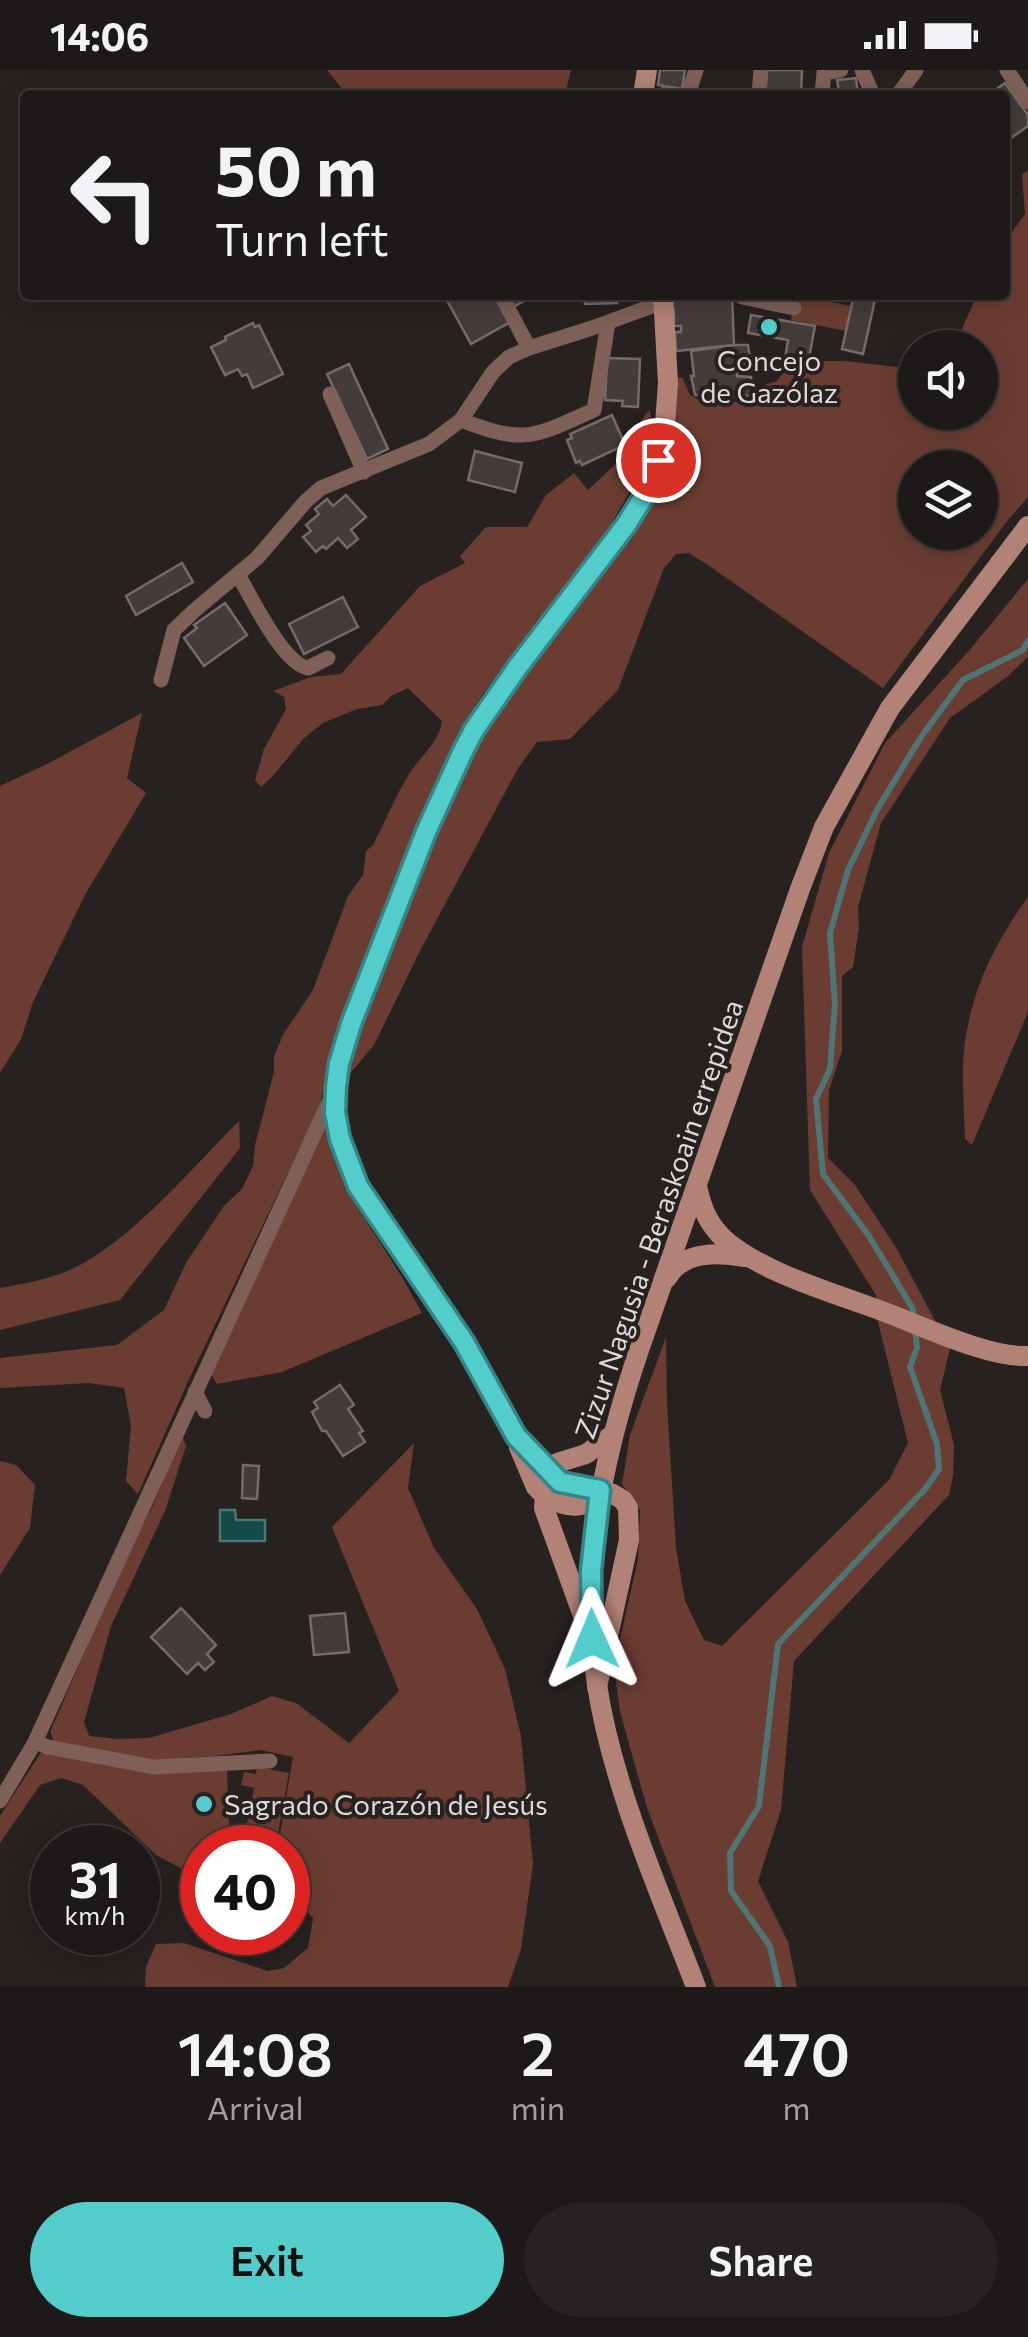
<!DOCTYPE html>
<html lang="en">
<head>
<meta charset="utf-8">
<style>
	body { margin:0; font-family:Commissioner,sans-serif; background:#252221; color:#f1f3f6; height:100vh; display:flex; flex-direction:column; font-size:38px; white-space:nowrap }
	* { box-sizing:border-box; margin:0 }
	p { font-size:32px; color:#a0a0a2 }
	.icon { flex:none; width:55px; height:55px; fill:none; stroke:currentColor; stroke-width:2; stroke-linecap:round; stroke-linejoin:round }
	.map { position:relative; height:1917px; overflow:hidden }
	.panel { display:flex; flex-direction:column; background:#1d1918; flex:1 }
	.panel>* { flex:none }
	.guide { position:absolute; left:20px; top:20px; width:990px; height:210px; border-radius:10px; box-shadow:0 5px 25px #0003,0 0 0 2px #3b3837; background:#1d1918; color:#f1f3f6; overflow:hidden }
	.fabs { position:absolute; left:898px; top:260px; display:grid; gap:20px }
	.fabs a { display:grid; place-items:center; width:100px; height:100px; border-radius:50%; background:#1d1918; box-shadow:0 5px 25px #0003,0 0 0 2px #3b3837; font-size:50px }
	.speed { position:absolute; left:30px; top:1755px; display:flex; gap:20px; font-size:50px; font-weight:700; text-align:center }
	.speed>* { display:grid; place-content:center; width:130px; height:130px; border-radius:50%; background:#1d1918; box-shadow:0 5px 25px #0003,0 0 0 2px #3b3837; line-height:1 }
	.speed small { font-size:25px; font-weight:400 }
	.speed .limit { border:15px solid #d22; background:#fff; color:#111 }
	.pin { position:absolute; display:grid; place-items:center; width:85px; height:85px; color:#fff; margin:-42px; border:5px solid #fff; border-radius:50%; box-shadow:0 2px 10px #0007 }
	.me { position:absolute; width:110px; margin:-55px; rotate:359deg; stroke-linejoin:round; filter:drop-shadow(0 0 8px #0008) }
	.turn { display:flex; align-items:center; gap:35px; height:210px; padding:0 30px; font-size:45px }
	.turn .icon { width:130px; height:130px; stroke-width:2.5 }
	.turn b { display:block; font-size:70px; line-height:85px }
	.eta { display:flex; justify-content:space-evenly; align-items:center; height:170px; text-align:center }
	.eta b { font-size:60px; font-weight:600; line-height:70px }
	.cta { display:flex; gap:20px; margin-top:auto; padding:20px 30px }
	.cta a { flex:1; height:115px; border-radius:60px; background:#52cdcc; color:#111; font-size:40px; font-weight:600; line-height:115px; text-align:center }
	.cta a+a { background:#252221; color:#f1f3f6 }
	.status { display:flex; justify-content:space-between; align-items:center; height:70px; padding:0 50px; background:#1d1918; direction:ltr }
	.status svg { height:28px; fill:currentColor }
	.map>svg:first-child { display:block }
	.green { fill:#6b3d32; fill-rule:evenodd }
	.water { fill:#144a4a; stroke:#507575; stroke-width:2.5 }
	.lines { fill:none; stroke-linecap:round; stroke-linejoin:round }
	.stream { stroke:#507575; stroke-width:6 }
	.building { fill:#433c3a; stroke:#746c6b; stroke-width:2.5 }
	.street { stroke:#7e6059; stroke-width:15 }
	.secondary { stroke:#b28277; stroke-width:20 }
	.route-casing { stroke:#358585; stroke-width:25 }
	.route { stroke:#52cdcc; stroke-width:18 }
	.poi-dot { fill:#52cdcc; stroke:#272120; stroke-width:4 }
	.labels { text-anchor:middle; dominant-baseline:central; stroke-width:8; stroke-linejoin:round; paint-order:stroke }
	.poi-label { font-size:28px; fill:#ddd9d8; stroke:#272120 }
	.street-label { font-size:28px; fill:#ddd9d8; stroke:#272120 }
</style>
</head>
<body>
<div class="status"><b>14:06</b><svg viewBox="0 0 49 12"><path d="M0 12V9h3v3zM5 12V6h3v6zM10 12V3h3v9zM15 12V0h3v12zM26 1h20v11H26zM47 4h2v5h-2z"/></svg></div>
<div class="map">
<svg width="1028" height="1917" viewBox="0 0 1028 1917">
	<rect width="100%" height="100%" fill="#272120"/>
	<!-- green -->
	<g class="green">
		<path d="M 327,0 L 571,0 L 565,25 L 347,25 Z"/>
		<path d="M 1028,101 L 1028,427 L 1008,450 L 883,618 L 708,495 L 689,483 L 676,484 L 664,498 L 618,620 L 570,669 L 537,672 L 517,700 L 421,879 L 374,975 L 348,1006 L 356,972 L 372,927 L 445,741 L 478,669 L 656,418 L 674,373 L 675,309 L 682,307 L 690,325 L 699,330 L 749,333 L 761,316 L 777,311 L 788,297 L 808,299 L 818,291 L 845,291 L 906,298 L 915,297 L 915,342 L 980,342 L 980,278 L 954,277 L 977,225 L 1005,225 L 1005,171 L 1025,144 L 1022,104 ZM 915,398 L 980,398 L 980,462 L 915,462 Z"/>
		<path d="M 796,225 L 851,236 L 846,261 L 791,250 Z"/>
		<path d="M 650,340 L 652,356 L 643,398 L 605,465 L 483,624 L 458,664 L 416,758 L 343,949 C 333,980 328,1014 316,1044 L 191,1305 L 138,1424 L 126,1411 L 131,1356 L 124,1318 L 89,1313 L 0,1318 L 0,1288 L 117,1275 L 164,1240 L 187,1191 L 224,1136 L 242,1119 L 253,1096 L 255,1075 L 274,1002 L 274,986 L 284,963 L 313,920 L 348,826 L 363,805 L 366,781 L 373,775 C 385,752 395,727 409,704 C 420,687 440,671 442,651 L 408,618 L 391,626 L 382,635 L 357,639 L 323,653 L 303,669 L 273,706 L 261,717 L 255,710 L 264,679 L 286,639 L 284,627 L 273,621 L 311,607 L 341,604 L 420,516 L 465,493 L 460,486 L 486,457 L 527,457 L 546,425 L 574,403 L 588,420 L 626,384 L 642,349 Z"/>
		<path d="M 1028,509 L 1028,587 L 1007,607 L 950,648 L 881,753 L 858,837 L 859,858 L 853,897 L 842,906 L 842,981 L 829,1020 L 828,1088 L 855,1115 L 897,1179 L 950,1279 L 940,1320 L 954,1375 L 953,1406 L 949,1425 L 794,1591 L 781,1740 L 758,1811 L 788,1872 L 797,1917 L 715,1917 L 647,1738 L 620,1642 L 614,1595 L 638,1490 L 640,1440 L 622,1414 L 630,1365 L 666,1267 L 667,1334 L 676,1478 L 685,1531 L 704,1570 L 722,1576 L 889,1410 L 908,1373 L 878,1252 L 876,1225 L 810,1120 L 802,877 L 829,783 L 885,673 L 967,583 Z"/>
		<path d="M 142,643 L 127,708 L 146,723 L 86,823 L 33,932 L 21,969 L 0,1003 L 0,716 L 51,692 Z"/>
		<path d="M 1028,827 L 1028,942 L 972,1075 L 965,1069 C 964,1035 960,993 967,960 C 976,910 999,867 1028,827 Z"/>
		<path d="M 239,1051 L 240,1078 L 120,1230 L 0,1260 L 0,1218 C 28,1213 57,1208 82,1194 C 139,1162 193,1097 239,1051 Z"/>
		<path d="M 325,1056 L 345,1118 L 402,1207 L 422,1243 L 282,1302 L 217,1314 L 211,1304 Z"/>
		<path d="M 182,1365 L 186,1376 L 165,1441 L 111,1556 L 84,1652 L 89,1666 L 117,1669 L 149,1668 L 231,1644 L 272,1626 L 296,1633 L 349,1673 L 399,1621 L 332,1457 L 414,1373 L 408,1418 L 434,1478 L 477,1539 L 505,1599 L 521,1666 L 533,1794 L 521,1879 L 508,1917 L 145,1917 L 146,1897 L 156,1874 L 184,1873 L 268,1901 L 284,1898 L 308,1878 L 313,1848 L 299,1834 L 288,1830 L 288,1778 L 202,1778 L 202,1808 L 199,1808 L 156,1785 L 83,1715 L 61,1708 L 40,1715 L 0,1773 L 0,1746 L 42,1681 L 227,1701 L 229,1755 L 246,1758 L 254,1718 L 241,1715 L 244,1702 L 256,1704 L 257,1697 L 289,1703 L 278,1763 L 280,1764 L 293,1687 L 261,1680 L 214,1686 L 153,1690 L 54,1671 L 50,1662 L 122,1496 L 153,1435 Z"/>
		<path d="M 0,1391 L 16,1395 L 35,1415 L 30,1458 L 0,1505 Z"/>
	</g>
	<!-- water -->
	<path class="water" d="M 220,1440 L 235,1440 L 236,1450 L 265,1450 L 265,1471 L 220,1471 Z"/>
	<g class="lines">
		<!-- stream -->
		<path class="stream" d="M 779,1917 L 770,1876 L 731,1821 L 730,1783 L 759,1736 L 778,1574 L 926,1418 L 939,1399 L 937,1374 L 910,1297 L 917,1278 L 913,1239 L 869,1166 L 823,1104 L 816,1029 L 830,999 L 835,933 L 830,863 L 848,800 L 878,738 L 921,667 L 963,610 L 1023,580 L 1028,571"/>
	</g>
	<!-- building -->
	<g class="building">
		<path d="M 660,0 L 685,0 L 682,19 L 658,15 Z"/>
		<path d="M 766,0 L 802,0 L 801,25 L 764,25 Z"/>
		<path d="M 856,8 L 858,25 L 833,25 L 839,21 L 837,10 Z"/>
		<path d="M 1005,13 L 1028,45 L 1028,56 L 1008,70 L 1005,65 L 1005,25 L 988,25 Z"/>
		<path d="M 663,16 L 682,19 L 681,25 L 662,25 Z"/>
		<path d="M 444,225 L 498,225 L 512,251 L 471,274 Z"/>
		<path d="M 507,225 L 535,225 L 513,237 Z"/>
		<path d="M 585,225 L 617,225 L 617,233 L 585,234 Z"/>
		<path d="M 671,225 L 732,225 L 734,275 L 676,281 L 675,262 L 681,262 L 681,256 L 674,256 L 674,240 L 670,240 Z"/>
		<path d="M 854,225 L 876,225 L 863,284 L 842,279 Z"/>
		<path d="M 751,245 L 815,256 L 808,293 L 785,289 L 788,270 L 748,263 Z"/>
		<path d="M 253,253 L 255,257 L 259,255 L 283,304 L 253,318 L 247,304 L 242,306 L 238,299 L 225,305 L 211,277 L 226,270 L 225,267 Z"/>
		<path d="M 734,275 L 748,275 L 751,294 L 738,295 L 737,306 L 751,307 L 750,326 L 695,325 L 691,306 L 694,306 L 691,281 Z"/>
		<path d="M 607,288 L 640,289 L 638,337 L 622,336 L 623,331 L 605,330 Z"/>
		<path d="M 349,294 L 388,379 L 367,389 L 327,304 Z"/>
		<path d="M 612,345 L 625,375 L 582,395 L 580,391 L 576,393 L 567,370 L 572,368 L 570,364 Z"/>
		<path d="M 475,381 L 522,393 L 515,422 L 468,410 Z"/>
		<path d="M 346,425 L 366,447 L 351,460 L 358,469 L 347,478 L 338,468 L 326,479 L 323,476 L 316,482 L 303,467 L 311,461 L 306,455 L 319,444 L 315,439 L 327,429 L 333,436 Z"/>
		<path d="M 182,493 L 193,512 L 136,545 L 126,526 Z"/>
		<path d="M 343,527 L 358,557 L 304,584 L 289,554 Z"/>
		<path d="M 225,533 L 247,565 L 204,596 L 184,568 L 197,558 L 194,555 Z"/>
		<path d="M 340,1315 L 354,1335 L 348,1339 L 363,1361 L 359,1363 L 365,1372 L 343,1386 L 326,1361 L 322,1361 L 312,1342 L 318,1338 L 314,1332 Z"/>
		<path d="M 243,1395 L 259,1396 L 257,1429 L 242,1428 Z"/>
		<path d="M 181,1538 L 216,1575 L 207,1584 L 214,1592 L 205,1600 L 198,1593 L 187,1604 L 151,1567 Z"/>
		<path d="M 345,1543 L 349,1582 L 314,1585 L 310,1546 Z"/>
	</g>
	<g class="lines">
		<!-- street -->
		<g class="street">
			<path d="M 862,0 L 873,25"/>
			<path d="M 1007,0 L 1028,32"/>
			<path d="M 688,25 L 696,0"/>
			<path d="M 759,25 L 761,0"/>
			<path d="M 822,25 L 824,3 L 841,0"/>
			<path d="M 898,25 L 916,0"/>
			<path d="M 501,225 L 529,278"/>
			<path d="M 742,227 L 794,238"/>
			<path d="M 330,324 L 364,402"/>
			<path d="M 461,350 C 525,375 534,367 594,340 L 608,253"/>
			<path d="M 238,505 C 252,528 283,594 308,598 L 328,588"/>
			<path d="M 161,610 L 174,560 L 195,540 L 257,488 L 306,431 L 321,418 L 429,374 L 461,350 L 493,302 L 509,287 L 529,278 L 592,258 L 663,232"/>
			<path d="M 195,1322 L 205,1341"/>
			<path d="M 35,1672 L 48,1677 L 154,1697 L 270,1691"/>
			<path d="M 0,1731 L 35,1672 L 334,1021"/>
		</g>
		<!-- secondary -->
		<g class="secondary">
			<path d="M 643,25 L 647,0"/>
			<path d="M 697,1116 C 702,1139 708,1154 725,1170 C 764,1204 838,1224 887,1243 C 925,1257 989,1288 1028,1286"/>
			<path d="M 667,1208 C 682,1181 719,1182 744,1187"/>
			<path d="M 519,1377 L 536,1417 L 545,1426 L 544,1438 L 586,1554"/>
			<path d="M 600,1420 C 587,1442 565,1438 545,1426 L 547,1411 L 557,1393 L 586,1384 L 612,1365"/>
			<path d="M 597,1617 L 629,1470 L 628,1438 L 623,1430 L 613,1424 L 561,1411 L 516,1365 L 452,1253 L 358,1115 L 339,1069 L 335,1042 L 335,1017 L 339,994 L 351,954 L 426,762 L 474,659 L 626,455 L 648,420 L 664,367 L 668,313 L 663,225"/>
			<path d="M 696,1917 C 659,1820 613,1718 597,1615 C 579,1499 602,1389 639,1280 L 800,819 L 824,757 L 890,638 L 1028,456"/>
		</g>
	</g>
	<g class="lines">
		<!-- route casing -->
		<g class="route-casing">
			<path id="route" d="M 592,1569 L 591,1500 L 600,1420 L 560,1412 L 516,1366 L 464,1272 L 358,1116 L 340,1069 L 335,1042 L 336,1017 L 339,994 L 351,954 L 426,762 L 463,681 L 474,660 L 517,598 L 626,455 L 648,420 L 658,390"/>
		</g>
		<!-- route -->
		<use href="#route" class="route"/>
	</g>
	<!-- markers -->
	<g class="poi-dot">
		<circle cx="769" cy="257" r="10"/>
		<circle cx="204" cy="1734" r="10"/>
	</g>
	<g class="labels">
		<!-- poi labels -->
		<g class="poi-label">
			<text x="769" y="290">Concejo<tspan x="769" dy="32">de Gazólaz</tspan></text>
			<text x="224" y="1734" text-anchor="start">Sagrado Corazón de Jesús</text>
		</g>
		<!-- street labels -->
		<g class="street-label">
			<text transform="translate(658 1149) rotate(-71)">Zizur Nagusia - Beraskoain errepidea</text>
		</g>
	</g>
</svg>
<div class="fabs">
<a><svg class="icon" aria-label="sound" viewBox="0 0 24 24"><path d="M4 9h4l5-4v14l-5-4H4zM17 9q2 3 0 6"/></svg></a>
<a><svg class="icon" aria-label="layers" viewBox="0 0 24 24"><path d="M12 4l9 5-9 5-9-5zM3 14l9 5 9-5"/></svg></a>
</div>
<div class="speed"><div>31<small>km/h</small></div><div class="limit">40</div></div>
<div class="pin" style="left:658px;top:390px;background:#d93025"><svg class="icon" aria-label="arrive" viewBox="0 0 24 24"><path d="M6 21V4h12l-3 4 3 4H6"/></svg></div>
<svg class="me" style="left:592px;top:1569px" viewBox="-20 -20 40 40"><path d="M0-17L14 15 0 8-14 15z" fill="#52cdcc" stroke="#fff" stroke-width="4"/></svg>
<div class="guide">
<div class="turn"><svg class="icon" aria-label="left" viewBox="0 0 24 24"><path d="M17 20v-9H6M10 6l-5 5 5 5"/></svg><div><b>50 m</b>Turn left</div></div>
</div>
</div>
<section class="panel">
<div class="eta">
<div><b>14:08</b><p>Arrival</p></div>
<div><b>2</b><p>min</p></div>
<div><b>470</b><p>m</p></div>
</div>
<div class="cta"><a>Exit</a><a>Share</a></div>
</section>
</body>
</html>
